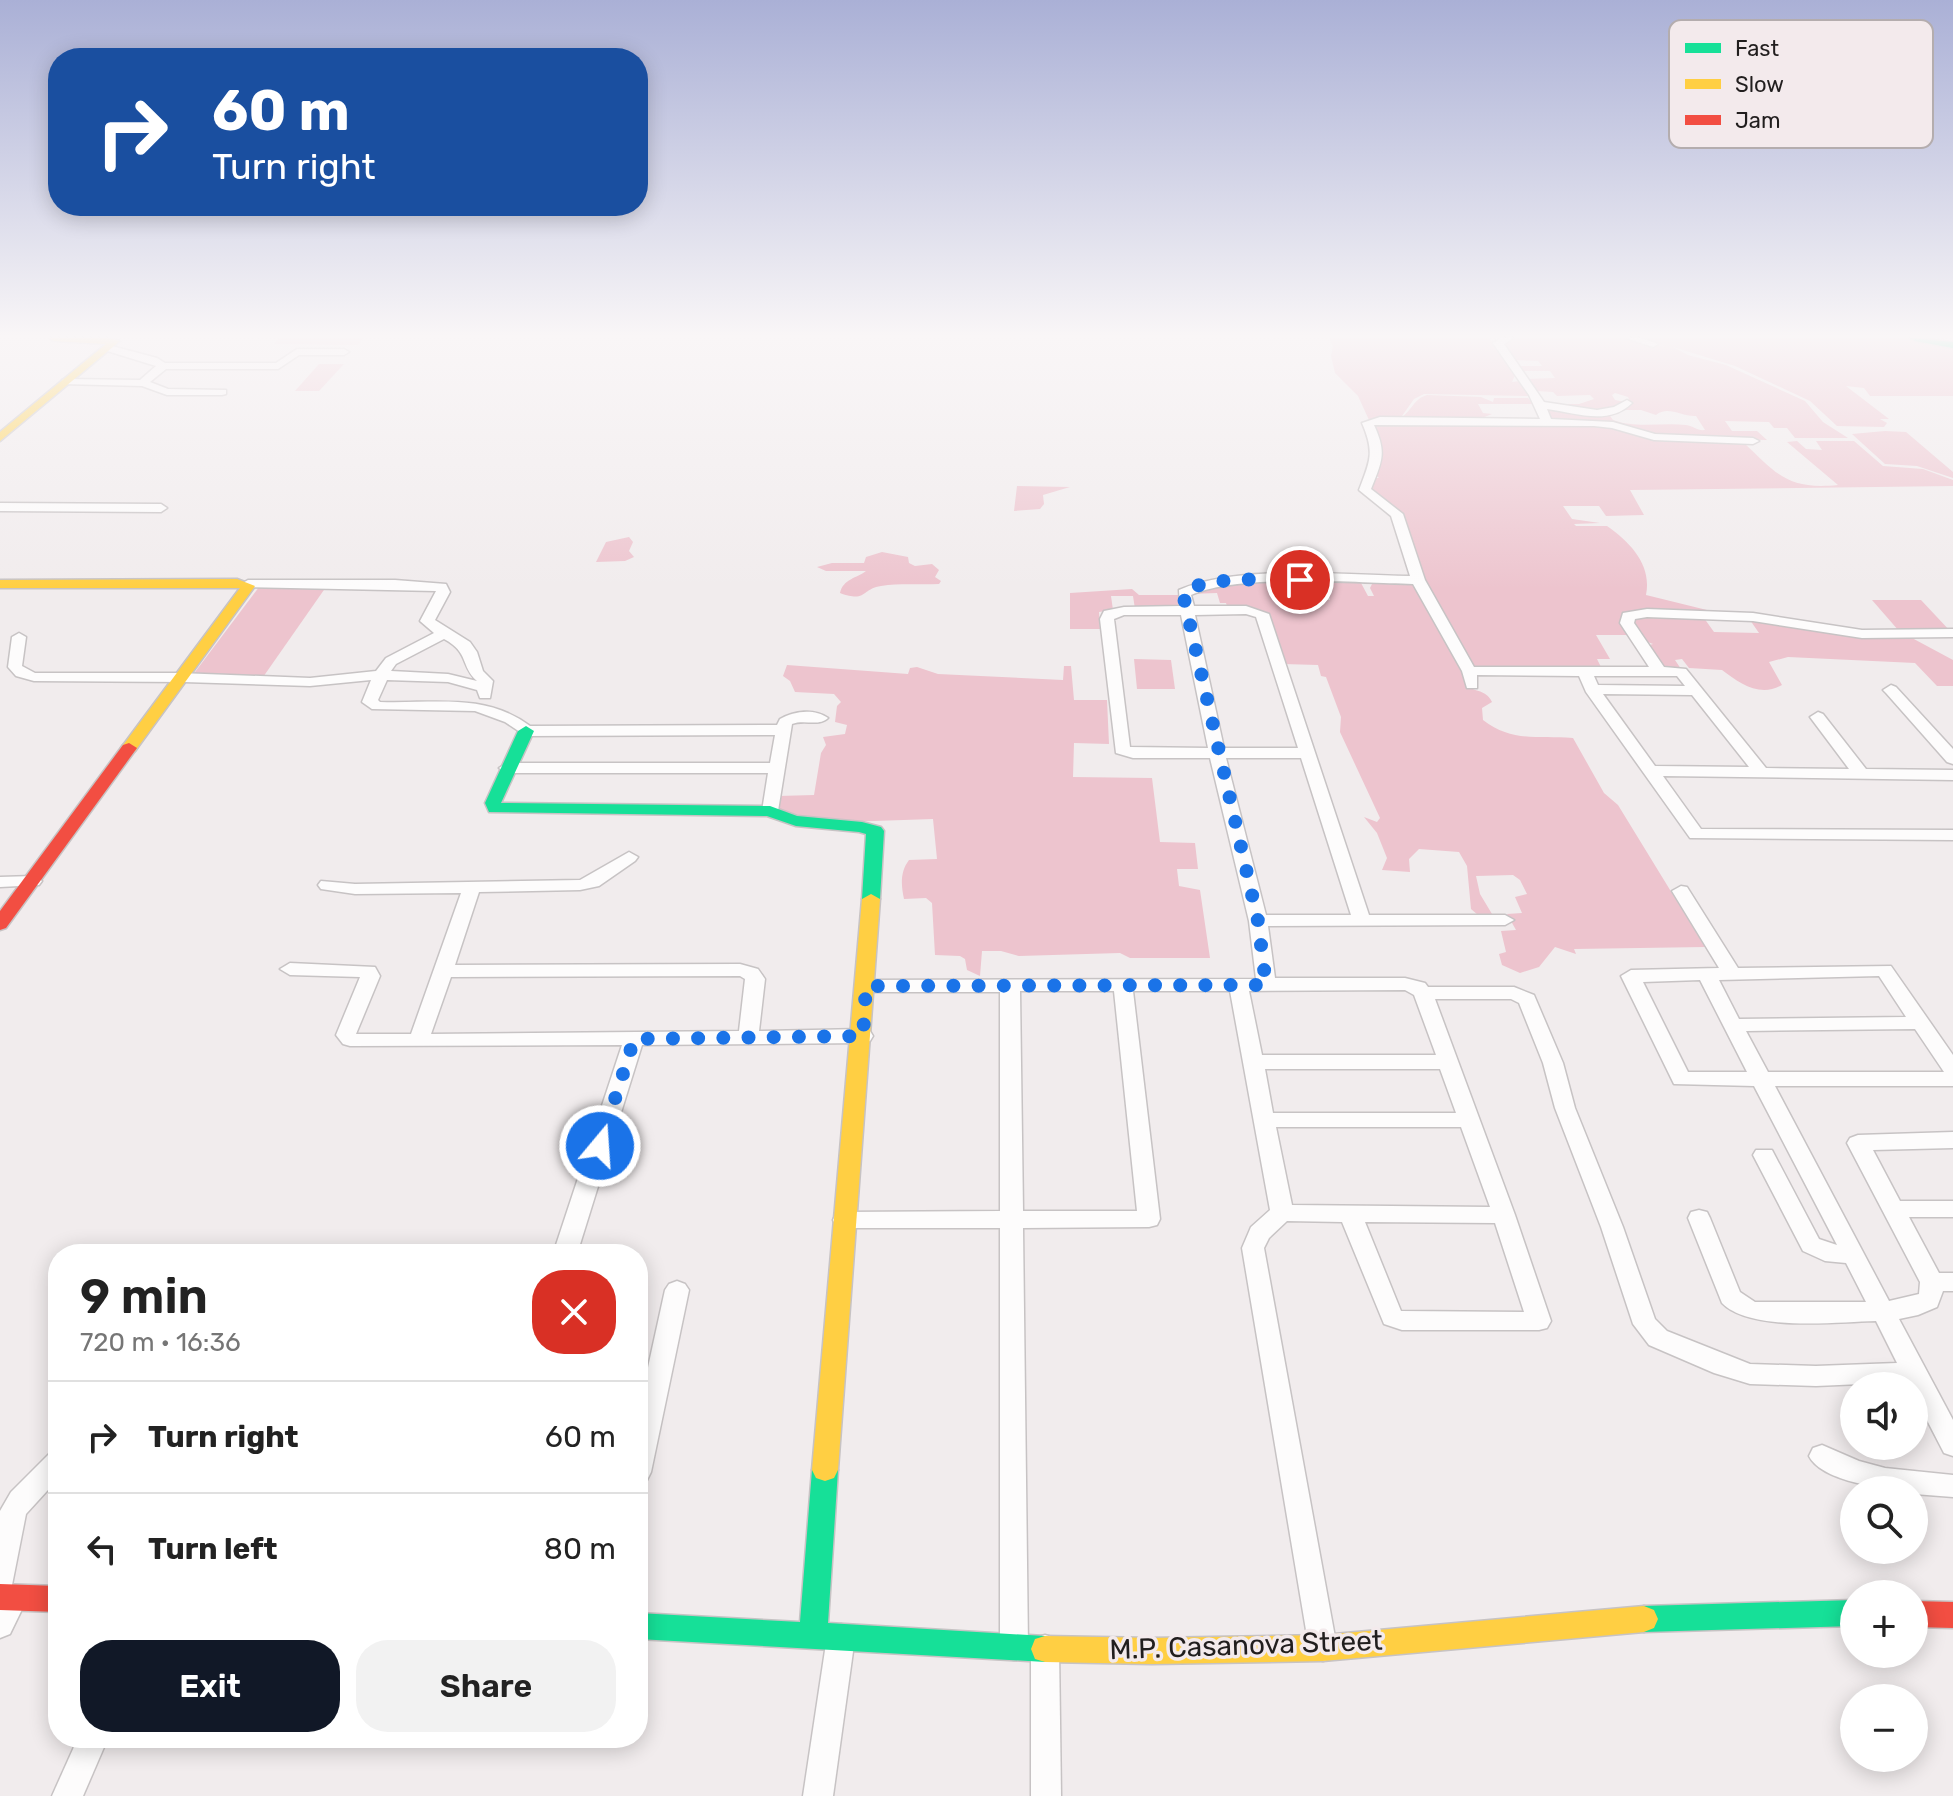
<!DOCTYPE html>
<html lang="en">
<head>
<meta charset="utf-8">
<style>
	body { margin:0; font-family:Rubik,sans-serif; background:#f2f2f2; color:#222; height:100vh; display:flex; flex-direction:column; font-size:30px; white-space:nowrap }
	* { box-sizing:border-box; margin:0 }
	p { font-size:26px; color:#767676 }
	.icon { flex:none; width:44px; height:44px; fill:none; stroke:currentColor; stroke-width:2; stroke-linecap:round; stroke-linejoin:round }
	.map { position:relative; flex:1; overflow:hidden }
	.details { position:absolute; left:48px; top:1244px; width:600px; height:504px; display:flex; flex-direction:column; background:#fff; border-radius:32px; box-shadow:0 4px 20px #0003 }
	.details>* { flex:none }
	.top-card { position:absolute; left:48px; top:48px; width:600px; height:168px; border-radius:32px; box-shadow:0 4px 20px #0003; background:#1a4fa0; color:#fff; overflow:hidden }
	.tools { position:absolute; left:1840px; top:1372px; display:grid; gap:16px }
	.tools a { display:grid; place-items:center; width:88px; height:88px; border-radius:50%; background:#fff; box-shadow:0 4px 20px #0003; font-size:40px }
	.pin { position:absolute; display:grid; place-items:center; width:68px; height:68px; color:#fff; margin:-34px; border:4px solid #fff; border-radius:50%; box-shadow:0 2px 8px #0007 }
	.me { position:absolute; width:88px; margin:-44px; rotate:18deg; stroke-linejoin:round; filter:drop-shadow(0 0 6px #0008) }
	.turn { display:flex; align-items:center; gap:28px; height:168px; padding:0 32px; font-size:36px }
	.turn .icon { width:104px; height:104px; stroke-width:2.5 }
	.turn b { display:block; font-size:56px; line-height:68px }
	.round { display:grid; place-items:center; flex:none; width:84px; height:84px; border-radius:32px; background:#f2f2f2 }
	.overview { display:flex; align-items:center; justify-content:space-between; height:136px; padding:0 32px }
	h1 { font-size:48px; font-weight:600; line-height:60px }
	.button { display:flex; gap:16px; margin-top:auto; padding:16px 32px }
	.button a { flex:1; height:92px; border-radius:32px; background:#111827; color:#fff; font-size:32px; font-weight:600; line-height:92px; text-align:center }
	.button a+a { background:#f2f2f2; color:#222 }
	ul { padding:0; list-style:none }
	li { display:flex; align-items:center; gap:24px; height:112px; padding:0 32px; border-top:2px solid #e0e0e0 }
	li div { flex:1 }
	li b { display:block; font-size:30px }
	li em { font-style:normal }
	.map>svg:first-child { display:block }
	.green { fill:#edc4ce; fill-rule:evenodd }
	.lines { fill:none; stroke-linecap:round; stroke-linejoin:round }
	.street-casing { stroke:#c7c3c4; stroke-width:3 }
	.fast-casing { stroke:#c7c3c4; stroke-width:3 }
	.slow-casing { stroke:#c7c3c4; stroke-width:3 }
	.jam-casing { stroke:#c7c3c4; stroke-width:3 }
	.street { fill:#fdfcfc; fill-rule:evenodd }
	.fast { fill:#16e098; fill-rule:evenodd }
	.slow { fill:#ffcf43; fill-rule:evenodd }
	.jam { fill:#f24e42; fill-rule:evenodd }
	.route { stroke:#1a73e8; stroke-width:14; stroke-dasharray:0 25.2 }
	.labels { text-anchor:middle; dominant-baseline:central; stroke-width:7; stroke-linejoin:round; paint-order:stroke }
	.near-street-label { font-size:28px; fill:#211e1e; stroke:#f3eaec }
	.key { fill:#f3eaec; stroke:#b4adae; stroke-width:2 }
	.key-label { font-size:22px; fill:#211e1e }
</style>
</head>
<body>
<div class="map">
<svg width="1953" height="1796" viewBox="0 0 1953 1796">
	<rect width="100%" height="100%" fill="#f1eced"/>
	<!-- green -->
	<g class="green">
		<path d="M 279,338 L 363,338 L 358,345 L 274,344 Z"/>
		<path d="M 1329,338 L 1488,338 C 1498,344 1510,359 1511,371 L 1516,373 L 1512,382 L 1521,381 L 1528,387 L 1530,396 L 1424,394 L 1414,399 L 1402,416 L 1369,420 L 1358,396 L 1335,373 L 1331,356 L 1333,346 Z"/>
		<path d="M 1511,338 L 1627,338 L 1671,348 L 1633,338 L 1907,338 L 1953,347 L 1953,396 L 1870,396 L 1864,388 L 1846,386 L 1889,419 L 1880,419 L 1887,423 L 1884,427 L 1837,426 L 1810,401 L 1735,366 L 1673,347 L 1688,355 L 1726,365 L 1805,401 L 1823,422 L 1848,438 L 1795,438 L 1787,428 L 1774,428 L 1769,422 L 1725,421 L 1732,431 L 1757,431 L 1767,440 L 1678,438 L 1551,421 L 1545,404 L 1579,404 L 1594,399 L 1590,395 L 1557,396 L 1553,392 L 1536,391 L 1525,379 L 1555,378 L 1550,371 L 1521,371 L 1518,366 L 1542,366 L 1538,361 L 1513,360 L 1501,342 ZM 1615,393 L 1628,397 L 1630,402 L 1620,410 L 1641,410 L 1656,415 C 1668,405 1682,417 1696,416 L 1705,430 C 1697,431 1694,426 1686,425 C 1662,422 1637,429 1613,420 L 1608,413 L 1625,402 L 1615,400 L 1612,395 Z"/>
		<path d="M 319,364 L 344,364 L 319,391 L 295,391 Z"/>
		<path d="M 1427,395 L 1481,397 L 1493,402 L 1494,398 L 1528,398 L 1533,404 L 1478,404 L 1483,413 L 1492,414 L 1477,420 L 1396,420 C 1411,415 1412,399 1427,395 Z"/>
		<path d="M 1470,422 L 1615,427 L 1651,437 L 1743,442 C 1777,474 1787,490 1838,485 L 1787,442 L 1797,441 L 1806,449 L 1822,450 L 1816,441 L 1854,441 L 1883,466 L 1923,469 L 1953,480 L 1953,486 L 1630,490 L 1644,515 L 1606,516 L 1599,506 L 1563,506 L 1572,519 L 1600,523 L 1574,524 L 1576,526 L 1607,526 C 1631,543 1652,565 1646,595 L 1715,612 L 1631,612 L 1630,635 L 1596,635 L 1610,659 L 1597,659 L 1602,669 L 1487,670 L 1473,667 L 1429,593 L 1402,525 L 1370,494 L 1373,478 L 1379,478 L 1376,475 L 1382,447 L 1376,440 L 1372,424 Z"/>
		<path d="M 1885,431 L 1906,432 L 1953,472 L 1953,478 L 1917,466 L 1885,464 L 1852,434 Z"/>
		<path d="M 1017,486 L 1070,487 L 1043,495 L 1044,504 L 1040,509 L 1014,511 Z"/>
		<path d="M 629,537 L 633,542 L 629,551 L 634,557 L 625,561 L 596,562 L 606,542 Z"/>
		<path d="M 882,552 L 908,557 L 909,563 L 915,566 L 932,564 L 939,570 L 935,577 L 941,581 L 939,584 C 920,585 899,583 881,586 C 861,589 867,603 840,593 C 843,579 857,578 866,571 L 826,571 L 817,567 L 832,563 L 864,563 L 866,557 Z"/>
		<path d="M 1327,582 L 1361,583 L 1368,596 L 1374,596 L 1370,588 L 1372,584 L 1413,583 L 1466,674 L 1468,687 C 1478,692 1487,691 1492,702 L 1482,708 L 1483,720 C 1513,743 1538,735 1573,738 L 1604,793 L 1618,805 L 1705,947 L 1574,949 L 1576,954 L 1555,947 L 1539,967 L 1520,973 L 1502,965 L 1499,954 L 1506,952 L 1501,931 L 1516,930 L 1507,914 L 1522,913 L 1515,897 L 1527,894 L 1520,880 L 1513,875 L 1476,876 L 1480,894 L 1492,914 L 1478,915 L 1471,909 L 1467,866 L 1459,852 L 1419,849 L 1409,859 L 1410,872 L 1382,870 L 1387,858 L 1377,833 L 1364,817 L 1377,822 L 1380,818 L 1340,732 L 1341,717 L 1326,677 L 1321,676 L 1318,665 L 1283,664 L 1263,612 L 1228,609 L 1226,603 L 1220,603 L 1217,593 L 1188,594 L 1227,583 L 1296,583 L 1296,590 L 1289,599 L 1330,600 Z"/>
		<path d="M 259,587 L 326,587 L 261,680 L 192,676 Z"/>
		<path d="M 1132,589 L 1139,595 L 1178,595 L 1179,607 L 1135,609 L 1133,596 L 1111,596 L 1113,610 L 1099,612 L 1100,629 L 1070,629 L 1070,593 Z"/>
		<path d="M 1872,600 L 1921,600 L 1951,632 L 1899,631 Z"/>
		<path d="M 1631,616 L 1704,618 L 1714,632 L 1759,633 L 1750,620 L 1912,638 L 1953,660 L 1953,686 L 1937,686 L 1915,663 L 1788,657 L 1769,662 L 1782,685 C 1760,698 1739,683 1722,670 L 1689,668 L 1682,659 L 1675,660 L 1681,669 L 1663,669 L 1646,646 L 1653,644 L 1645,641 L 1631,625 Z"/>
		<path d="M 1134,659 L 1171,660 L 1175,689 L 1137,689 Z"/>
		<path d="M 787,665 L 908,674 L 910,668 L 917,667 L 938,674 L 1063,680 L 1064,666 L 1071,666 L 1074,700 L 1107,700 L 1109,744 L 1074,743 L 1073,777 L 1152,778 L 1160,842 L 1195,843 L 1198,869 L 1177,869 L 1179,886 L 1200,890 L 1210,958 L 1130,958 L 1120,953 L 1019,956 L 1001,951 L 982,951 L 980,976 L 967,970 L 965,959 L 960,956 L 935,955 L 932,903 L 926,898 L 904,899 C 901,885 900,872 909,860 L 937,859 L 933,819 L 815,823 L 778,810 L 778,796 L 814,795 L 821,753 L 826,745 L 823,737 L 845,734 L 847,725 L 835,722 L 837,706 L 841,702 L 834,694 L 795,692 L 790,681 L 783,676 Z"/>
	</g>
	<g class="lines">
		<!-- street casing -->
		<g class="street-casing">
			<g id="street">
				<path d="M 1501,338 L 1513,338 L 1504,344 L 1544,402 L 1597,410 L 1614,407 L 1627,400 L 1632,403 C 1609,426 1576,413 1547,409 L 1551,419 L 1613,422 L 1655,434 L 1753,438 L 1759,441 L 1753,444 L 1654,440 L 1612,428 L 1594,426 L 1374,425 C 1387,453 1382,461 1371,489 L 1403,514 L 1425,580 L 1474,667 L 1649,667 L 1620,623 L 1623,613 L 1647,609 L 1753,613 L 1862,630 L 1953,629 L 1953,637 L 1862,638 L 1753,621 L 1647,617 L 1635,619 L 1634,623 L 1664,667 L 1686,669 L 1766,768 L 1849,769 L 1810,717 L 1818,712 L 1823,714 L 1866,769 L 1953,770 L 1953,780 L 1663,776 L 1701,829 L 1953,830 L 1953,840 L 1690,838 L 1586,692 L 1579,676 L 1477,675 L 1477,688 L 1467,688 L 1462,671 L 1413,584 C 1357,583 1240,573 1191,595 L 1194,606 L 1246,606 L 1269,614 L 1369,915 L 1505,915 L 1514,920 L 1505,925 L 1268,926 L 1275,978 L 1405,978 L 1425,983 L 1428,987 L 1514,987 L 1534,995 L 1563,1063 L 1575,1108 L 1623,1227 L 1655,1319 L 1667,1331 L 1750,1364 L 1816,1366 L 1897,1363 L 1876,1321 C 1836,1322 1750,1332 1722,1303 L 1688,1218 L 1691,1212 L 1699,1210 L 1707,1212 L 1710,1218 L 1740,1292 L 1755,1302 L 1866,1302 L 1846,1263 L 1825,1261 L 1803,1251 L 1753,1155 L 1756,1150 L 1772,1150 L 1819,1239 L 1837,1245 L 1754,1086 L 1674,1084 L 1621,976 L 1631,970 L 1719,968 L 1672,891 L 1681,886 L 1687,887 L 1738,968 L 1891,966 L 1953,1055 L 1953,1086 L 1775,1086 L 1889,1301 L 1919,1294 L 1920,1282 L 1847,1143 L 1850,1138 L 1858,1135 L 1953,1132 L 1953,1148 L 1873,1150 L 1900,1201 L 1953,1201 L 1953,1217 L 1909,1217 L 1939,1273 L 1953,1273 L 1953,1291 L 1943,1291 L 1937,1307 L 1918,1315 L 1899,1319 L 1953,1420 L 1953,1456 L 1944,1453 L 1914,1395 L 1914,1386 L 1909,1386 L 1907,1382 L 1816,1386 L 1750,1384 L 1714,1373 L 1649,1345 L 1633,1324 L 1601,1227 L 1555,1108 L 1543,1063 L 1519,1003 L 1511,999 L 1435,999 L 1515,1215 L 1551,1321 L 1547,1328 L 1539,1330 L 1402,1330 L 1384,1324 L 1342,1222 L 1287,1221 L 1269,1238 L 1264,1248 L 1337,1648 L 1333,1658 L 1323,1661 L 1313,1658 L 1309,1648 L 1242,1248 L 1251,1227 L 1270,1210 L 1230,991 L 1133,991 L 1160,1219 L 1157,1225 L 1149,1227 L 1023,1228 L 1028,1647 L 1024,1657 L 1014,1660 L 1004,1657 L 1000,1647 L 1000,1228 L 844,1228 L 836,1226 L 833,1220 L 836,1214 L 844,1212 L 1000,1211 L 1000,992 L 866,992 L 856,986 L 866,980 L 1256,979 L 1249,921 L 1210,758 L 1133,758 L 1116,753 L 1100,619 L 1104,611 L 1124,607 L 1180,606 L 1179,590 C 1239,564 1344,575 1410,576 L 1391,516 L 1359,490 C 1370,461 1375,453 1362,423 L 1380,417 L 1540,419 L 1529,395 L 1493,343 ZM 1246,614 L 1256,617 L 1298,748 L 1224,748 L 1195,615 ZM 1124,615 L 1181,615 L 1208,748 L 1130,747 L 1114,619 ZM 1594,676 L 1677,676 L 1685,686 L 1598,685 ZM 1603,694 L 1692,695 L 1749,767 L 1655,766 ZM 1226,758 L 1301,758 L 1351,915 L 1266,915 ZM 1879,976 L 1906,1017 L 1739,1019 L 1719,980 ZM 1700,980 L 1747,1072 L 1688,1072 L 1643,982 ZM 1405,990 L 1414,995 L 1436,1055 L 1262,1055 L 1249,991 ZM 1020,991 L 1114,991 L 1137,1211 L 1023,1211 ZM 1915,1029 L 1944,1072 L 1768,1072 L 1746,1031 ZM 1265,1069 L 1440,1069 L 1456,1113 L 1273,1113 ZM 1276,1127 L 1461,1127 L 1490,1207 L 1292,1205 ZM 1365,1222 L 1495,1223 L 1524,1312 L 1401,1311 Z"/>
				<path d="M 1626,338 L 1641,338 L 1658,344 L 1653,347 Z"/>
				<path d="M 108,345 L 157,358 L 165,363 L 276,363 L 297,349 L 344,349 L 349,352 L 344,355 L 299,355 L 278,369 L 166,369 L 150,382 L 168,389 L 226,390 L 226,394 L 222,395 L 167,395 L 142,386 L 62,384 L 62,380 L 66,379 L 140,380 L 156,366 L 104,350 L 104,346 Z"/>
				<path d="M 0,503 L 161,504 L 167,508 L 161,512 L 0,511 Z"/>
				<path d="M 248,580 L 395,580 L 446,584 L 450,592 L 435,620 L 470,642 L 477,652 L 483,671 L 493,681 L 490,698 L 480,698 L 477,690 L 448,682 L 387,680 L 378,700 L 380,702 C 433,704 485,692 530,726 L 777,725 L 780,719 C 794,711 814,708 828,718 C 819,727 804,719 792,724 L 778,811 L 770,816 L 762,811 L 768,773 L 507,773 L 499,768 L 507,763 L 770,763 L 775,735 L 526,736 L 505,722 L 475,711 L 372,709 L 362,702 L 371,680 L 310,686 L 184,682 L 34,681 L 16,676 L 8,667 L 12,637 L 19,633 L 26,637 L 22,666 L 35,673 L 179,673 L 310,678 L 376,671 L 386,658 L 434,633 L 420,621 L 436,591 L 243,587 L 241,584 ZM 444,639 C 470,653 460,666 477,681 L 448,674 L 391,671 L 396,664 Z"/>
				<path d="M 1891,685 L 1896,687 L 1953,749 L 1953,764 L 1947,762 L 1886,693 L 1883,690 Z"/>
				<path d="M 629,852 L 638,857 L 635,861 L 599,886 L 580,890 L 479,892 L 455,965 L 740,964 L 758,969 L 765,979 L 759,1031 L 863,1029 L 870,1031 L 873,1036 L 870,1041 L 863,1043 L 642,1045 L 577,1254 L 553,1254 L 622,1045 L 350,1046 L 343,1044 L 336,1035 L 360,977 L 290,975 L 280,969 L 290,963 L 375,967 L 380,976 L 356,1034 L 411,1034 L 461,893 L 355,894 L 321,889 L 318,885 L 321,881 L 355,884 L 580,880 ZM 740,976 L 745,979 L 739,1031 L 431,1034 L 451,977 Z"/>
				<path d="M 33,876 L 42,881 L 39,885 L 0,887 L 0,877 Z"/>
				<path d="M 677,1281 L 685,1284 L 689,1290 L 651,1472 L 647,1480 L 638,1483 L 638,1413 L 665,1290 L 669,1284 Z"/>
				<path d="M 1822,1445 L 1859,1461 L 1885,1468 L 1953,1475 L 1953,1497 L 1914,1494 L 1914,1490 C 1887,1490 1822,1482 1809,1456 L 1813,1448 Z"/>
				<path d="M 58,1451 L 58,1479 L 26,1514 L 12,1585 L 24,1588 L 28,1597 L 10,1634 L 0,1638 L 0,1511 L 11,1492 L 49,1454 Z"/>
				<path d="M 841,1624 L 851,1628 L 855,1637 L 833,1796 L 803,1796 L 827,1637 L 831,1628 Z"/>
				<path d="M 1045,1635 L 1055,1638 L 1059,1648 L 1061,1796 L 1031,1796 L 1031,1648 L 1035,1638 Z"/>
				<path d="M 78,1738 L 108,1738 L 83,1796 L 52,1796 Z"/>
			</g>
		</g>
		<!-- fast casing -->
		<g class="fast-casing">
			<g id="fast">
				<path d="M 1910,338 L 1953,342 L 1953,348 L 1915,341 Z"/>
				<path d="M 526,726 L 534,731 L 501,803 L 770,806 L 797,816 L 862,822 L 881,827 L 884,831 L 880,899 L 871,904 L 862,899 L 866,834 L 859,832 L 796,826 L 767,816 L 489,812 L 485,803 L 518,731 Z"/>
				<path d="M 825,1459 L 834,1462 L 838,1470 L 828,1623 L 1045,1636 L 1055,1639 L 1059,1649 L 1055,1659 L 1045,1662 L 638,1639 L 638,1613 L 800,1622 L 812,1470 L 816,1462 Z"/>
				<path d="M 1854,1600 L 1854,1626 L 1644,1632 L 1634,1628 L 1630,1619 L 1634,1610 L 1644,1606 Z"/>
			</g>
		</g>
		<!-- slow casing -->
		<g class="slow-casing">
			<g id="slow">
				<path d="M 49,338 L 108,338 L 120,341 L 0,441 L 0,432 L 106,344 L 54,341 Z"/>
				<path d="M 237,579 L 255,586 L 135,751 L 129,753 L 121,748 L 240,588 L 0,588 L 0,580 Z"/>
				<path d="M 871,894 L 880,899 L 838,1470 L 834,1478 L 825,1481 L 816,1478 L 812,1470 L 862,899 Z"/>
				<path d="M 1644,1606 L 1654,1610 L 1658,1619 L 1654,1628 L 1644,1632 L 1323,1661 L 1152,1664 L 1045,1662 L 1035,1659 L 1031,1649 L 1035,1639 L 1045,1636 L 1152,1638 L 1323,1635 Z"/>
			</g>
		</g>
		<!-- jam casing -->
		<g class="jam-casing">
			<g id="jam">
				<path d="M 129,743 L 137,748 L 6,928 L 0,930 L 0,911 L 123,745 Z"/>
				<path d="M 0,1584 L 58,1586 L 58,1612 L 0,1610 Z"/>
				<path d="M 1914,1601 L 1953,1602 L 1953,1628 L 1914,1627 Z"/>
			</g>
		</g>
		<!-- street -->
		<use href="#street" class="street"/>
		<!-- fast -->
		<use href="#fast" class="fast"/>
		<!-- slow -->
		<use href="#slow" class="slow"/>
		<!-- jam -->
		<use href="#jam" class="jam"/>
	</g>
	<!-- sky -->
	<linearGradient id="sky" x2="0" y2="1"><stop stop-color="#aab0d6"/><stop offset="0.57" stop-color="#f9f6f7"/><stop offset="1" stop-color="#f9f6f7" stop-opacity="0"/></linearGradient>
	<rect width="1953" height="589" fill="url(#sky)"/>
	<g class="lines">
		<!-- route -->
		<path class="route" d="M 600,1146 L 634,1039 L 863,1036 L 866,986 L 1266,985 L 1258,921 L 1183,594 C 1199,575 1275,580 1300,580"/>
	</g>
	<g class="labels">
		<!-- near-street labels -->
		<g class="near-street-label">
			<text transform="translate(1246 1645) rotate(-2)">M.P. Casanova Street</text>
		</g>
	</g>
	<!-- legend -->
	<rect x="1669" y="20" width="264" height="128" rx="12" class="key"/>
	<rect x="1685" y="43" width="36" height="10" fill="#16e098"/>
	<rect x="1685" y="79" width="36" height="10" fill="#ffcf43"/>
	<rect x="1685" y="115" width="36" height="10" fill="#f24e42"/>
	<g class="key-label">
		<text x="1735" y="56">Fast</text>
		<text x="1735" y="92">Slow</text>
		<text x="1735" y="128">Jam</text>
	</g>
</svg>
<div class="tools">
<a><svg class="icon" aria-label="sound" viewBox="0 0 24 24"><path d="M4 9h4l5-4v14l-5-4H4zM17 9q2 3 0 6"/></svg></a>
<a><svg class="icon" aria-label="search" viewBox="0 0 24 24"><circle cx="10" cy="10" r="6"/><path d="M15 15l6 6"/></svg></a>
<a>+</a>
<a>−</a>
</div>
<div class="pin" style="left:1300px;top:580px;background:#d93025"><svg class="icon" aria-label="arrive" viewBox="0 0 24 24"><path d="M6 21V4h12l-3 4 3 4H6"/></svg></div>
<svg class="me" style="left:600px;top:1146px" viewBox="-20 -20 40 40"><circle r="17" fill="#1a73e8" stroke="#fff" stroke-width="3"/><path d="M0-11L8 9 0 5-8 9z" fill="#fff"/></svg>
<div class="top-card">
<div class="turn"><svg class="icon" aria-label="right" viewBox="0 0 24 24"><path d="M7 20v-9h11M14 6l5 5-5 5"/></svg><div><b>60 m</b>Turn right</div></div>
</div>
<section class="details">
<div class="overview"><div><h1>9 min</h1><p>720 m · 16:36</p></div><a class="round" style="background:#d93025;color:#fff"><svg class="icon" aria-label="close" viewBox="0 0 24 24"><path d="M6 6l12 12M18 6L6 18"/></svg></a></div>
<ul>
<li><svg class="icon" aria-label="right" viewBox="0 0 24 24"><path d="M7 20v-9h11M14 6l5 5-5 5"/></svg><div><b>Turn right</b></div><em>60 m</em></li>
<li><svg class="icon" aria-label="left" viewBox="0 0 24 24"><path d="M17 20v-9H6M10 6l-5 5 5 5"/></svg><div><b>Turn left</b></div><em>80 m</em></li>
</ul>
<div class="button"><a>Exit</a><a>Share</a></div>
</section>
</div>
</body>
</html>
